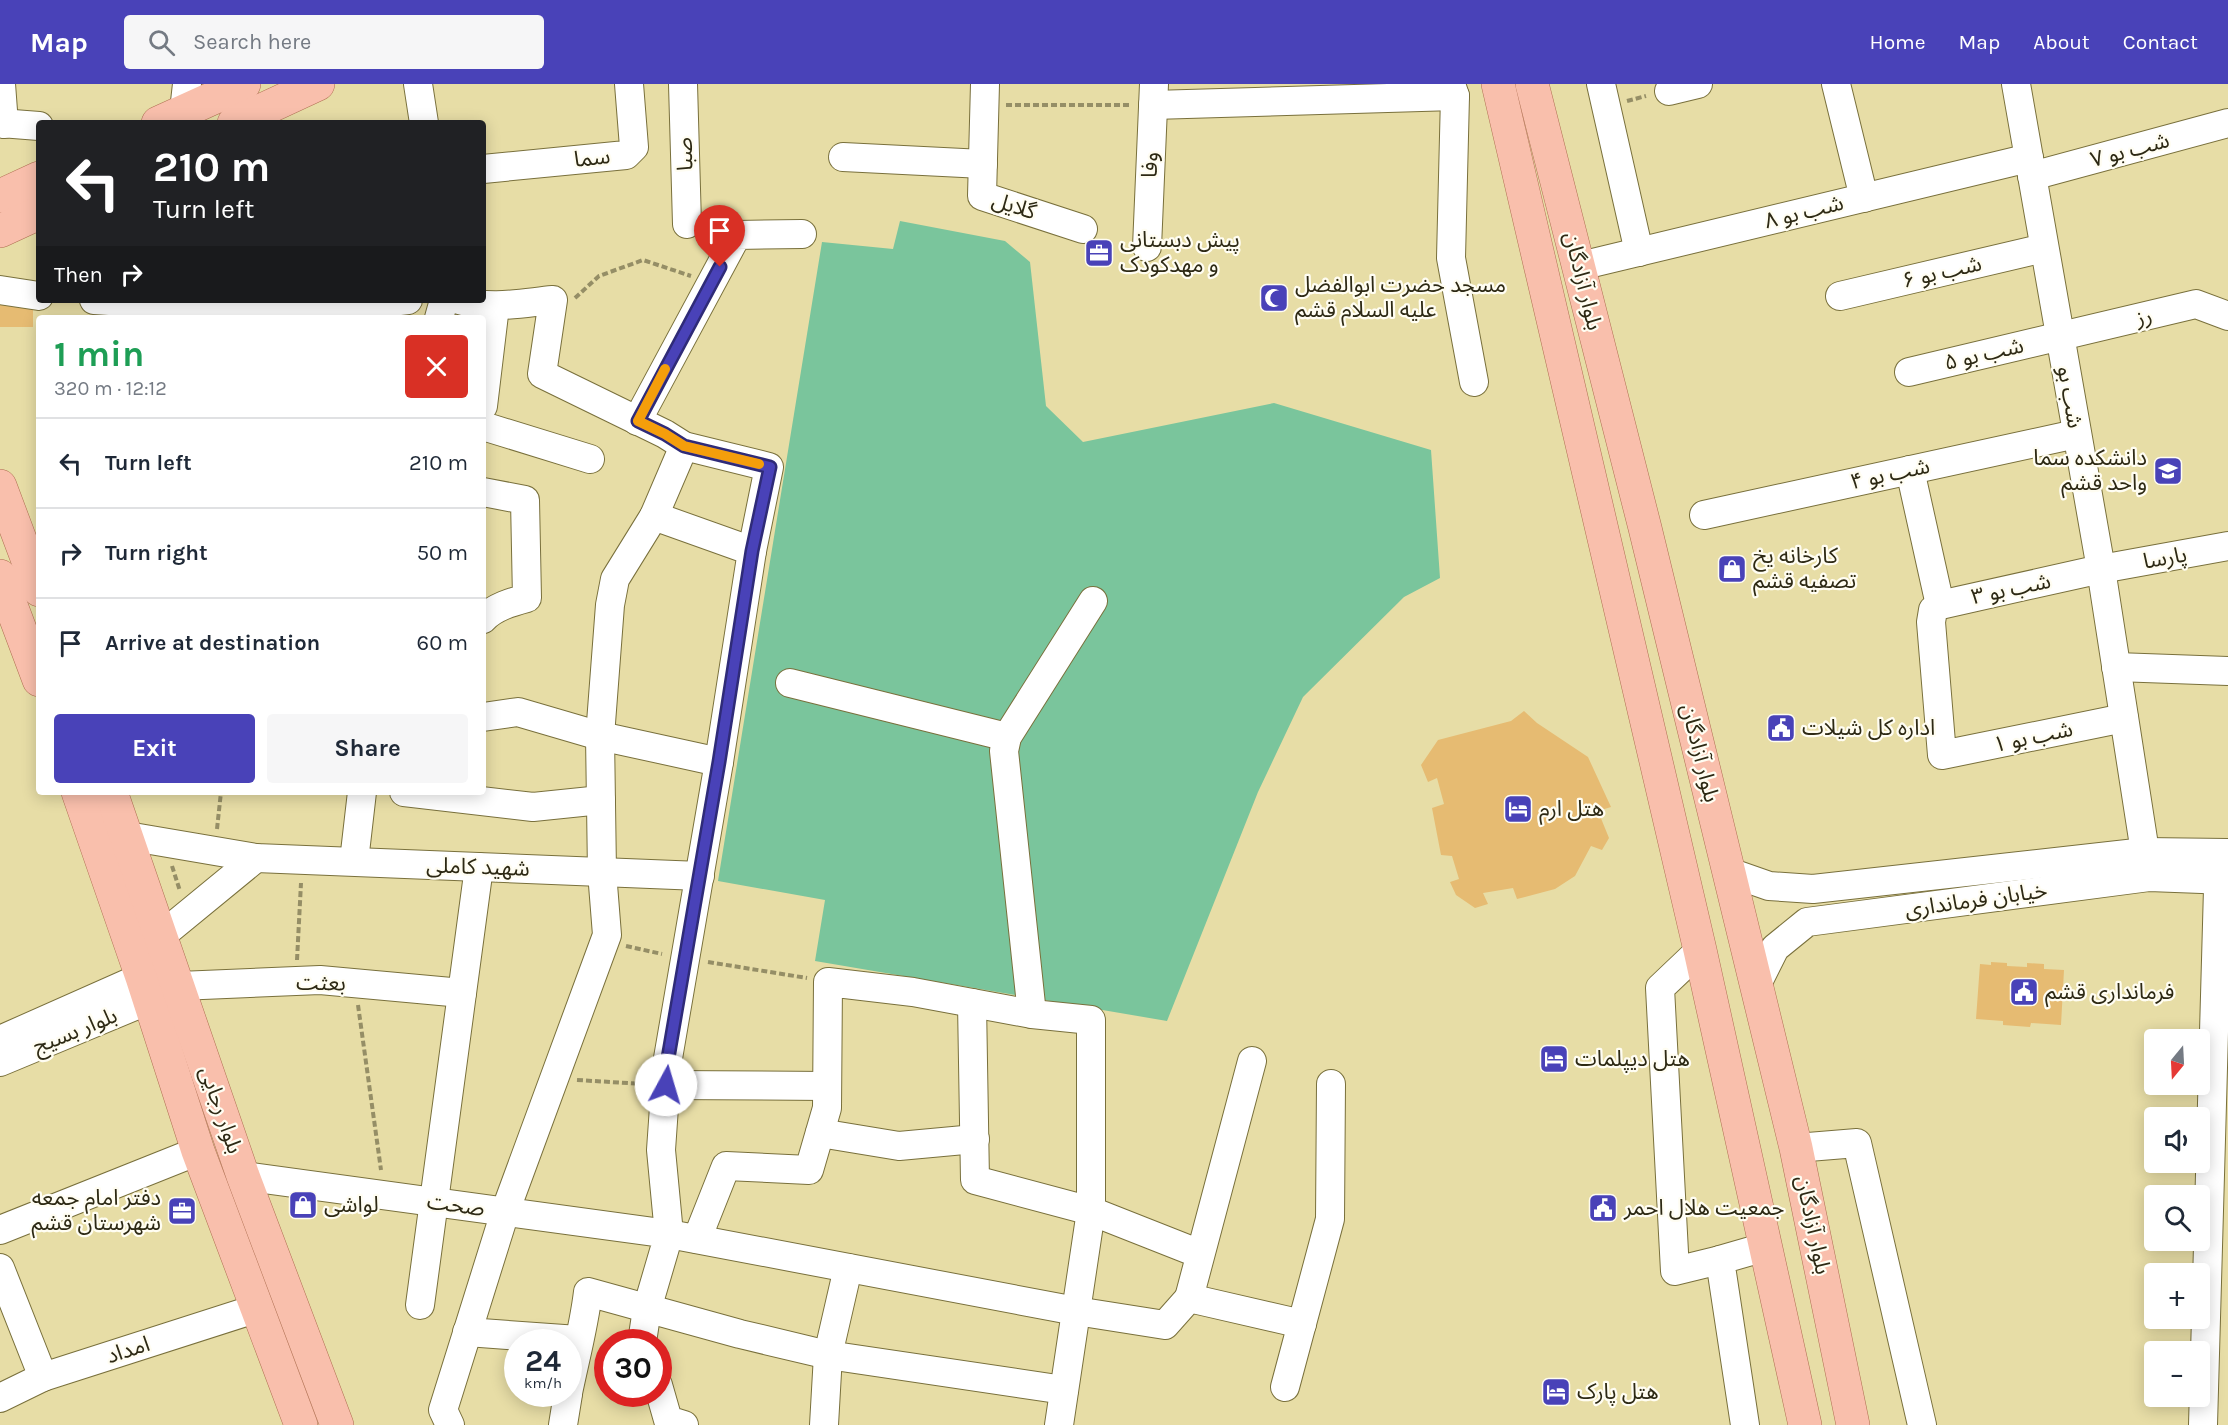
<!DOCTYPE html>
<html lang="en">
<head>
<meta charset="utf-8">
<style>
	body { margin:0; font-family:Karla,"Noto Sans Arabic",sans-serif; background:#f6f6f7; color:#1f2937; height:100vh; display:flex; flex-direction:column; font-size:22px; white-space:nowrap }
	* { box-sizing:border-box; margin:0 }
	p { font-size:20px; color:#747a83 }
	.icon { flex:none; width:33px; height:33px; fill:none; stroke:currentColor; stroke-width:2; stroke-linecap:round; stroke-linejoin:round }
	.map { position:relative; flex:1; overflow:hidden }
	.drawer { position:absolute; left:36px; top:231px; width:450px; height:480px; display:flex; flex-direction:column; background:#fff; border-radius:6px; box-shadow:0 3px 15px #0003 }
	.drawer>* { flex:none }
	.banner { position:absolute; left:36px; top:36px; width:450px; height:183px; border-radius:6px; box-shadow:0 3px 15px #0003; background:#202124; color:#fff; overflow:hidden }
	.needle { width:39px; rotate:198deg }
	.tools { position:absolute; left:2144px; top:945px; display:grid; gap:12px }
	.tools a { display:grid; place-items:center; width:66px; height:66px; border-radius:6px; background:#fff; box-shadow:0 3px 15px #0003; font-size:30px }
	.speed { position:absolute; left:504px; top:1245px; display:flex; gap:12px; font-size:30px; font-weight:700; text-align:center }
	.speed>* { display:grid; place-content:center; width:78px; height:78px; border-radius:50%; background:#fff; box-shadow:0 3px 15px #0003; line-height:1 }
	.speed small { font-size:15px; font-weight:400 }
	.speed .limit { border:9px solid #d22; background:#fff; color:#111 }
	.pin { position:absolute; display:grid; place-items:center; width:51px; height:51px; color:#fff; margin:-62px -26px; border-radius:50% 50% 50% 0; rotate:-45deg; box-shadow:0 0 6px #0007 }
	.pin .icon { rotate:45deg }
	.me { position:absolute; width:66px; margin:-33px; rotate:6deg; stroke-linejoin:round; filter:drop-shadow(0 0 4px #0008) }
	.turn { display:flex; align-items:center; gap:21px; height:126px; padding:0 18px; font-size:27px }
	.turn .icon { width:78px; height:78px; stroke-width:2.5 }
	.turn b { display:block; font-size:42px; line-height:51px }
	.then { display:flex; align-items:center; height:57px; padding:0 18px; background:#0003; gap:12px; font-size:22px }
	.round { display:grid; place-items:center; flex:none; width:63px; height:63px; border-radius:6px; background:#f6f6f7 }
	.head { display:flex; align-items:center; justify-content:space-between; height:102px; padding:0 18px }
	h1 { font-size:36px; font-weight:700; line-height:45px; color:#1e9e55 }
	.action { display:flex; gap:12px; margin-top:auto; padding:12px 18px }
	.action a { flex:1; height:69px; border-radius:6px; background:#4942b8; color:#fff; font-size:24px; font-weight:700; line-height:69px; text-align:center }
	.action a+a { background:#f6f6f7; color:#1f2937 }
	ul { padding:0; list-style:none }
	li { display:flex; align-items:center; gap:18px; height:90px; padding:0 18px; border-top:2px solid #e0e1e3 }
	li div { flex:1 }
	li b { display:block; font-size:22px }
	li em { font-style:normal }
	header { display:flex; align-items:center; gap:36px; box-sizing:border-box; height:84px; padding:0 30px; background:#4942b8; color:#fff }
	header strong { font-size:28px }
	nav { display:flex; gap:33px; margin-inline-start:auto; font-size:21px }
	.search { width:420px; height:54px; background:#f6f6f7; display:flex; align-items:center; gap:15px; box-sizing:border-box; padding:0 21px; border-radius:6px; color:#747a83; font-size:22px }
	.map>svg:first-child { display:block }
	.green { fill:#7ac59c }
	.building { fill:#e6bb72 }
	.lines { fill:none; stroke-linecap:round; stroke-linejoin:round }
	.minor-casing { stroke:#79703c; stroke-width:30 }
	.major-casing { stroke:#af6f52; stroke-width:34 }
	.path { stroke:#958e66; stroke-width:4; stroke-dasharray:6 3; stroke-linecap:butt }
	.minor { stroke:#fff; stroke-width:28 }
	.major { stroke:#f9bfac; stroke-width:33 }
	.route-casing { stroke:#2f2b78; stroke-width:15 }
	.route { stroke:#4942b8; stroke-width:10 }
	.slow { stroke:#f59e0b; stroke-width:10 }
	.labels { text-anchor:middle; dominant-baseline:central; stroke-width:4.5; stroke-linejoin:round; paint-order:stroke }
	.street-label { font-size:22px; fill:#2d2914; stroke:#fffdf2 }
	.poi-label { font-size:22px; fill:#2d2914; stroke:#fffdf2; text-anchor:start }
</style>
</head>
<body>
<header>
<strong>Map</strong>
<div class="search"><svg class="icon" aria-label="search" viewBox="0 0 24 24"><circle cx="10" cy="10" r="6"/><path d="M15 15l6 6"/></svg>Search here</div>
<nav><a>Home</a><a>Map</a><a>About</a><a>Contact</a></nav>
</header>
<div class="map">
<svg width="2228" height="1341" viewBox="0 0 2228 1341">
	<rect width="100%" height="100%" fill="#e7dda6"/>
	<!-- green -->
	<path class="green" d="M 900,137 L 1005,157 L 1030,178 L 1046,322 L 1083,358 L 1274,319 L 1431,366 L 1440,494 L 1404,513 L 1303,613 L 1258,708 L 1167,937 L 815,877 L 825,816 L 718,797 L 822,158 L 893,165 Z"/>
	<!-- building -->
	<g class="building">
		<path d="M 0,215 L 33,216 L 33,243 L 0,243 Z"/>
		<path d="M 1524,627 L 1537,639 L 1588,673 L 1611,723 L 1598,727 L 1609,754 L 1602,766 L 1591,762 L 1575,792 L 1555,805 L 1517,815 L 1513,804 L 1483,809 L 1488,820 L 1475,824 L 1456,811 L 1450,798 L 1459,795 L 1452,772 L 1441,771 L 1432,724 L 1444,720 L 1437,694 L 1428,698 L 1421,681 L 1438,656 L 1511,637 Z"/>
		<path d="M 1991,878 L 2007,879 L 2007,882 L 2027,883 L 2027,879 L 2044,880 L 2044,885 L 2064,886 L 2061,941 L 2031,939 L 2030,943 L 2003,941 L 2003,937 L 1976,935 L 1980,880 L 1991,881 Z"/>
	</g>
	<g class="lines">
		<!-- minor casing -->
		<g class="minor-casing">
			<g id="minor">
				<path d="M 1,0 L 4,40"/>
				<path d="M 418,0 L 424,39"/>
				<path d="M 683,0 L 687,140"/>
				<path d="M 985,0 L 982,112 L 1083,145"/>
				<path d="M 1451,0 L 1455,12 L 1451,174 L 1474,298"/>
				<path d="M 1601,0 L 1639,168"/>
				<path d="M 1836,0 L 1864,114"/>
				<path d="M 2016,0 L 2101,485 L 2145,768"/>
				<path d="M 1669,7 L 1698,0"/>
				<path d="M 1153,21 L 1455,12"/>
				<path d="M 184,27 L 187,0"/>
				<path d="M 0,39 L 39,42"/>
				<path d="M 843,73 L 983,80"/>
				<path d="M 483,85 L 626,71 L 634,63 L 629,0"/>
				<path d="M 2032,92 L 2228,39"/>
				<path d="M 1147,163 L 1154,0"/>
				<path d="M 1580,182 L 2029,74"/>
				<path d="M 0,206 L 39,212"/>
				<path d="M 1840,212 L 2044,164"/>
				<path d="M 94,216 L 297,229 L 408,216"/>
				<path d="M 459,216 C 490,226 521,219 553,216 L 542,290 L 665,350 L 684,362 L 769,383 L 752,467 L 719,678 L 667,980 L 661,1066 L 669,1150 L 1076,1227 L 1165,1241 L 1189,1214 L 1302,1240"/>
				<path d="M 439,234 L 444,216"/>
				<path d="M 1909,288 L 2196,220 L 2228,232"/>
				<path d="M 483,322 L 495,222"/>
				<path d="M 637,337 L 737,151 L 802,150"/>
				<path d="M 483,342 L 590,375"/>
				<path d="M 1910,386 L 1940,521"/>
				<path d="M 483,408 L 525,416 L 527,514 C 512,518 494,523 483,535"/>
				<path d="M 1704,431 L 2076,350"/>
				<path d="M 654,432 L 752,467"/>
				<path d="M 2116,583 L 2228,587"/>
				<path d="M 790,599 L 1007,653"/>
				<path d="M 483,633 L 518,628 L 600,652 L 719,678"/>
				<path d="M 2124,634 L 1942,671 L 1931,538 L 1933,526 L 1940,521 L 2101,485 L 2228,462"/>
				<path d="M 404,708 L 533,723 L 601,716"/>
				<path d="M 127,752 L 256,774 L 700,792"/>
				<path d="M 354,777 L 362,708"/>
				<path d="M 1729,788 L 1769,802 L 1813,805 L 2145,768 L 2228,769"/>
				<path d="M 161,852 L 256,774"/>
				<path d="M 1700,866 L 1660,904 L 1675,1187 L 1720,1176"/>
				<path d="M 179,902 L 320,896 L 462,909"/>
				<path d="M 1756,902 L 1775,864 L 1807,838 L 2149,793 L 2228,796"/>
				<path d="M 972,919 L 975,1096 L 1091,1127 L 1200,1170"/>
				<path d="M 1032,930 L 1004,667 L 1007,653 L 1093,517"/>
				<path d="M 0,956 L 142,893"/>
				<path d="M 0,978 L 149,916"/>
				<path d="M 666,1001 L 827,1002"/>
				<path d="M 820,1049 L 899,1062 L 975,1055"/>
				<path d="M 1796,1064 L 1857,1059 L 1922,1341"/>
				<path d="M 243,1092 L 669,1150 L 647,1225 L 642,1258"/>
				<path d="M 0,1146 L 198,1067"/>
				<path d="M 697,1155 L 726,1082 L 809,1086 L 827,1024 L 828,898 L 913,908 L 1032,930 L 1091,936 L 1091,1127 L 1059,1341"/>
				<path d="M 0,1184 L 43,1293"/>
				<path d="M 1189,1214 L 1252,977"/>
				<path d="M 420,1221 L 479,783"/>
				<path d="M 467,1248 L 578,1256"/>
				<path d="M 658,1301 L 668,1336 L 684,1341"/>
				<path d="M 1285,1303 L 1330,1135 L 1331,1000"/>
				<path d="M 568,1309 C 575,1275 584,1242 588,1208 L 740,1250 L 828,1271 L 1064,1306"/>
				<path d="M 0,1314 L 43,1293 L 258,1224"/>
				<path d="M 450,1341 L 443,1326 L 505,1128 L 607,851 L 602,788 L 600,652 L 610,521 L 615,495 L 654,432 L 684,362"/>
				<path d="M 563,1341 L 568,1310"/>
				<path d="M 824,1341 L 828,1271 L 848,1184"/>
				<path d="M 1745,1341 L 1720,1176 L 1765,1163"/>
				<path d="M 2203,1341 L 2219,769"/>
			</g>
		</g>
		<!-- major casing -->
		<g class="major-casing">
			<g id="major">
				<path d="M 1498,0 L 1700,866 L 1805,1341"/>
				<path d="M 1532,0 L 1645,444 L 1796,1064 L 1853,1341"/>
				<path d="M 158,39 L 244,0"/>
				<path d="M 234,39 L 318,0"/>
				<path d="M 0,112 L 39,94"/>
				<path d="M 0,147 L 39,129"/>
				<path d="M 0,402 L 39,506"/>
				<path d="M 0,492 L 39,596"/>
				<path d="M 78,708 L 142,893 L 198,1067 L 301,1341"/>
				<path d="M 111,708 L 243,1092 L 337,1341"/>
			</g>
		</g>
		<!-- path -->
		<g class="path">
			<path d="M 1627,17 L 1646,12"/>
			<path d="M 1006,21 L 1131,21"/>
			<path d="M 575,214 L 599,192 L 643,176 L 691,192"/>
			<path d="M 217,745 L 221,708"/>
			<path d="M 172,782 L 180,807"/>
			<path d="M 626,862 L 662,870"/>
			<path d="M 297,876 L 301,799"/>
			<path d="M 708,878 L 807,894"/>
			<path d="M 358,921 L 381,1086"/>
			<path d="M 577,996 L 644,1000"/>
		</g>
		<!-- minor -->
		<use href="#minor" class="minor"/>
		<!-- major -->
		<use href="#major" class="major"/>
	</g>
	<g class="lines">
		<!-- route casing -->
		<g class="route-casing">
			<path id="route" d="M 666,1001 L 667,980 L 719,678 L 752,467 L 770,383 L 684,362 L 665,350 L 638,337 L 720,183"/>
		</g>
		<!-- route -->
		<use href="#route" class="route"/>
		<!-- slow -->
		<path class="slow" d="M 665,285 L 638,337 L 665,350 L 684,362 L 759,380"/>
	</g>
	<!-- icons -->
	<defs>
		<g id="office-square" transform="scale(1.5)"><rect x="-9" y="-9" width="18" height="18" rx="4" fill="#4942b8" stroke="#fffdf2"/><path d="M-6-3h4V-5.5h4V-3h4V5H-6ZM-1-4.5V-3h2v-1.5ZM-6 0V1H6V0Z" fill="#fff"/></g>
		<g id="mosque-square" transform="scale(1.5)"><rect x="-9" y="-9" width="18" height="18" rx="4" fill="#4942b8" stroke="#fffdf2"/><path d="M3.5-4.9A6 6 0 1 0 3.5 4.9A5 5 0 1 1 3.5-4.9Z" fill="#fff"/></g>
		<g id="university-square" transform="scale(1.5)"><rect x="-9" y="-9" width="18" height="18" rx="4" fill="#4942b8" stroke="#fffdf2"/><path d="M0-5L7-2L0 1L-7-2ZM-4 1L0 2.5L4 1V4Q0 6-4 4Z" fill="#fff"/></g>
		<g id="shop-square" transform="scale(1.5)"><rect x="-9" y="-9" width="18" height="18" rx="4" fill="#4942b8" stroke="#fffdf2"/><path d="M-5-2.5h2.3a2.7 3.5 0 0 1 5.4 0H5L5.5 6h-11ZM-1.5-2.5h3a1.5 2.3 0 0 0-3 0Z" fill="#fff"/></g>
		<g id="civic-square" transform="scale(1.5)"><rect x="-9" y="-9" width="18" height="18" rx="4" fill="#4942b8" stroke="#fffdf2"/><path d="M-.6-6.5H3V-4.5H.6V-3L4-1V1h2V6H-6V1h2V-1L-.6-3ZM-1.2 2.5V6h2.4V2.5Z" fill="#fff"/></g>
		<g id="hotel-square" transform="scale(1.5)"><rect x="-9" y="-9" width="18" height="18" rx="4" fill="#4942b8" stroke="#fffdf2"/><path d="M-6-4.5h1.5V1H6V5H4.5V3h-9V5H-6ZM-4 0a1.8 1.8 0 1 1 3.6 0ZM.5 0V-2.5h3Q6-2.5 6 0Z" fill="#fff"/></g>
	</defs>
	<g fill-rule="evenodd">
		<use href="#office-square" x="1099" y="169"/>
		<use href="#mosque-square" x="1274" y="214"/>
		<use href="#university-square" x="2168" y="387"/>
		<use href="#shop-square" x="1732" y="485"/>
		<use href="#civic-square" x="1781" y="644"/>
		<use href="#hotel-square" x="1518" y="725"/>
		<use href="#civic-square" x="2024" y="908"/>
		<use href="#hotel-square" x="1554" y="975"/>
		<use href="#shop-square" x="303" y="1121"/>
		<use href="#civic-square" x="1603" y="1124"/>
		<use href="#office-square" x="182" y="1127"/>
		<use href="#hotel-square" x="1556" y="1308"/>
	</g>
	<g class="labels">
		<!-- street labels -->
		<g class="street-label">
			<text transform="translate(2130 66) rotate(-15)">شب بو ۷</text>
			<text transform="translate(685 70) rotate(-92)">صبا</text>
			<text transform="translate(592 74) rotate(-6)">سما</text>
			<text transform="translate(1150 81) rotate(-88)">وفا</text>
			<text transform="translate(1014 122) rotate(18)">گلایل</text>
			<text transform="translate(1804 128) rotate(-14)">شب بو ۸</text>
			<text transform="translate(1942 188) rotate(-13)">شب بو ۶</text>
			<text transform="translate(1583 197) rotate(76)">بلوار آزادگان</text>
			<text transform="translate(2144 233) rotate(-13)">رز</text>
			<text transform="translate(1984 270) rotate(-13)">شب بو ۵</text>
			<text transform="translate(2070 313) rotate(80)">شب بو</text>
			<text transform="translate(1890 390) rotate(-12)">شب بو ۴</text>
			<text transform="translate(2165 474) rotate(-10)">پارسا</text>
			<text transform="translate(2011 505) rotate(-12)">شب بو ۳</text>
			<text transform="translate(2033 653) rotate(-12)">شب بو ۱</text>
			<text transform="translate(1700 669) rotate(76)">بلوار آزادگان</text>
			<text transform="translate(478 783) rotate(2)">شهید کاملی</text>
			<text transform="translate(1976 816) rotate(-8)">خیابان فرمانداری</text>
			<text transform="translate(321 899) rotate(1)">بعثت</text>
			<text transform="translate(75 947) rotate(-22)">بلوار بسیج</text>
			<text transform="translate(221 1026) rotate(71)">بلوار رجایی</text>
			<text transform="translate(456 1121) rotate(8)">صحت</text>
			<text transform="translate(1813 1141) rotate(78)">بلوار آزادگان</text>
			<text transform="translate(128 1266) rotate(-18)">امداد</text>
		</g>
		<!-- poi labels -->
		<g class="poi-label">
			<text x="1120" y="156">پیش دبستانی<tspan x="1120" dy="25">و مهدکودک</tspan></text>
			<text x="1295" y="201">مسجد حضرت ابوالفضل<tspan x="1295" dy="25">علیه السلام قشم</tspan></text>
			<text x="2147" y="374" text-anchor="end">دانشکده سما<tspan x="2147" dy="25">واحد قشم</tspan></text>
			<text x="1753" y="472">کارخانه یخ<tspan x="1753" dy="25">تصفیه قشم</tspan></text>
			<text x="1802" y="644">اداره کل شیلات</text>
			<text x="1539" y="725">هتل ارم</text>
			<text x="2045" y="908">فرمانداری قشم</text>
			<text x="1575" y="975">هتل دیپلمات</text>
			<text x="161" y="1114" text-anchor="end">دفتر امام جمعه<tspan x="161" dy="25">شهرستان قشم</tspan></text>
			<text x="324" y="1121">لواشی</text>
			<text x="1624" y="1124">جمعیت هلال احمر</text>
			<text x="1577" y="1308">هتل پارک</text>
		</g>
	</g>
</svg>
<div class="tools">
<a><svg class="needle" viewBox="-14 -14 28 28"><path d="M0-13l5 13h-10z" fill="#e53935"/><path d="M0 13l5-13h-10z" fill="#747a83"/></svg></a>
<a><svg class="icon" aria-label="sound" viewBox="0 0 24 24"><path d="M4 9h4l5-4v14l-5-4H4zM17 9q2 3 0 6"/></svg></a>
<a><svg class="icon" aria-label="search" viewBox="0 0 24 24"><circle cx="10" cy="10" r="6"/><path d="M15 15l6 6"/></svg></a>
<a>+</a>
<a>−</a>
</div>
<div class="speed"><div>24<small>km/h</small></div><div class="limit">30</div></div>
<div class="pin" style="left:720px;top:183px;background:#d93025"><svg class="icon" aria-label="arrive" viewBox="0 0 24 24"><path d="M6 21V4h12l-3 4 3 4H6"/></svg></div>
<svg class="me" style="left:666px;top:1001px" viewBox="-20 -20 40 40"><circle r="19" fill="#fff"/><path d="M0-13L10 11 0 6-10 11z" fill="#4942b8"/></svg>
<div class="banner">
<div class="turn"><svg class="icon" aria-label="left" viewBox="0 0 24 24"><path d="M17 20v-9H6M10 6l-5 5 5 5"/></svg><div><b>210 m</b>Turn left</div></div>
<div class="then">Then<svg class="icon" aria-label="right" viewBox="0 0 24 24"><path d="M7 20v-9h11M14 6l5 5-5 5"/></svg></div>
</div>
<section class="drawer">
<div class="head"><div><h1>1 min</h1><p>320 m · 12:12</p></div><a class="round" style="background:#d93025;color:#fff"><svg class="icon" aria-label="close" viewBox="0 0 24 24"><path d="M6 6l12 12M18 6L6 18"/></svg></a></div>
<ul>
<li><svg class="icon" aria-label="left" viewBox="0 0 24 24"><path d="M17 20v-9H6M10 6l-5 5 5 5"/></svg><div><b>Turn left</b></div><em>210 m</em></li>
<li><svg class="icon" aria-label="right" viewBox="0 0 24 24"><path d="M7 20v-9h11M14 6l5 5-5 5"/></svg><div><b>Turn right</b></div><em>50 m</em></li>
<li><svg class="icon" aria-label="arrive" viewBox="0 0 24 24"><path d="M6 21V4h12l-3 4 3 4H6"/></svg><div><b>Arrive at destination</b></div><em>60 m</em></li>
</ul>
<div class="action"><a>Exit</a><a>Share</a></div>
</section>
</div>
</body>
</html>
